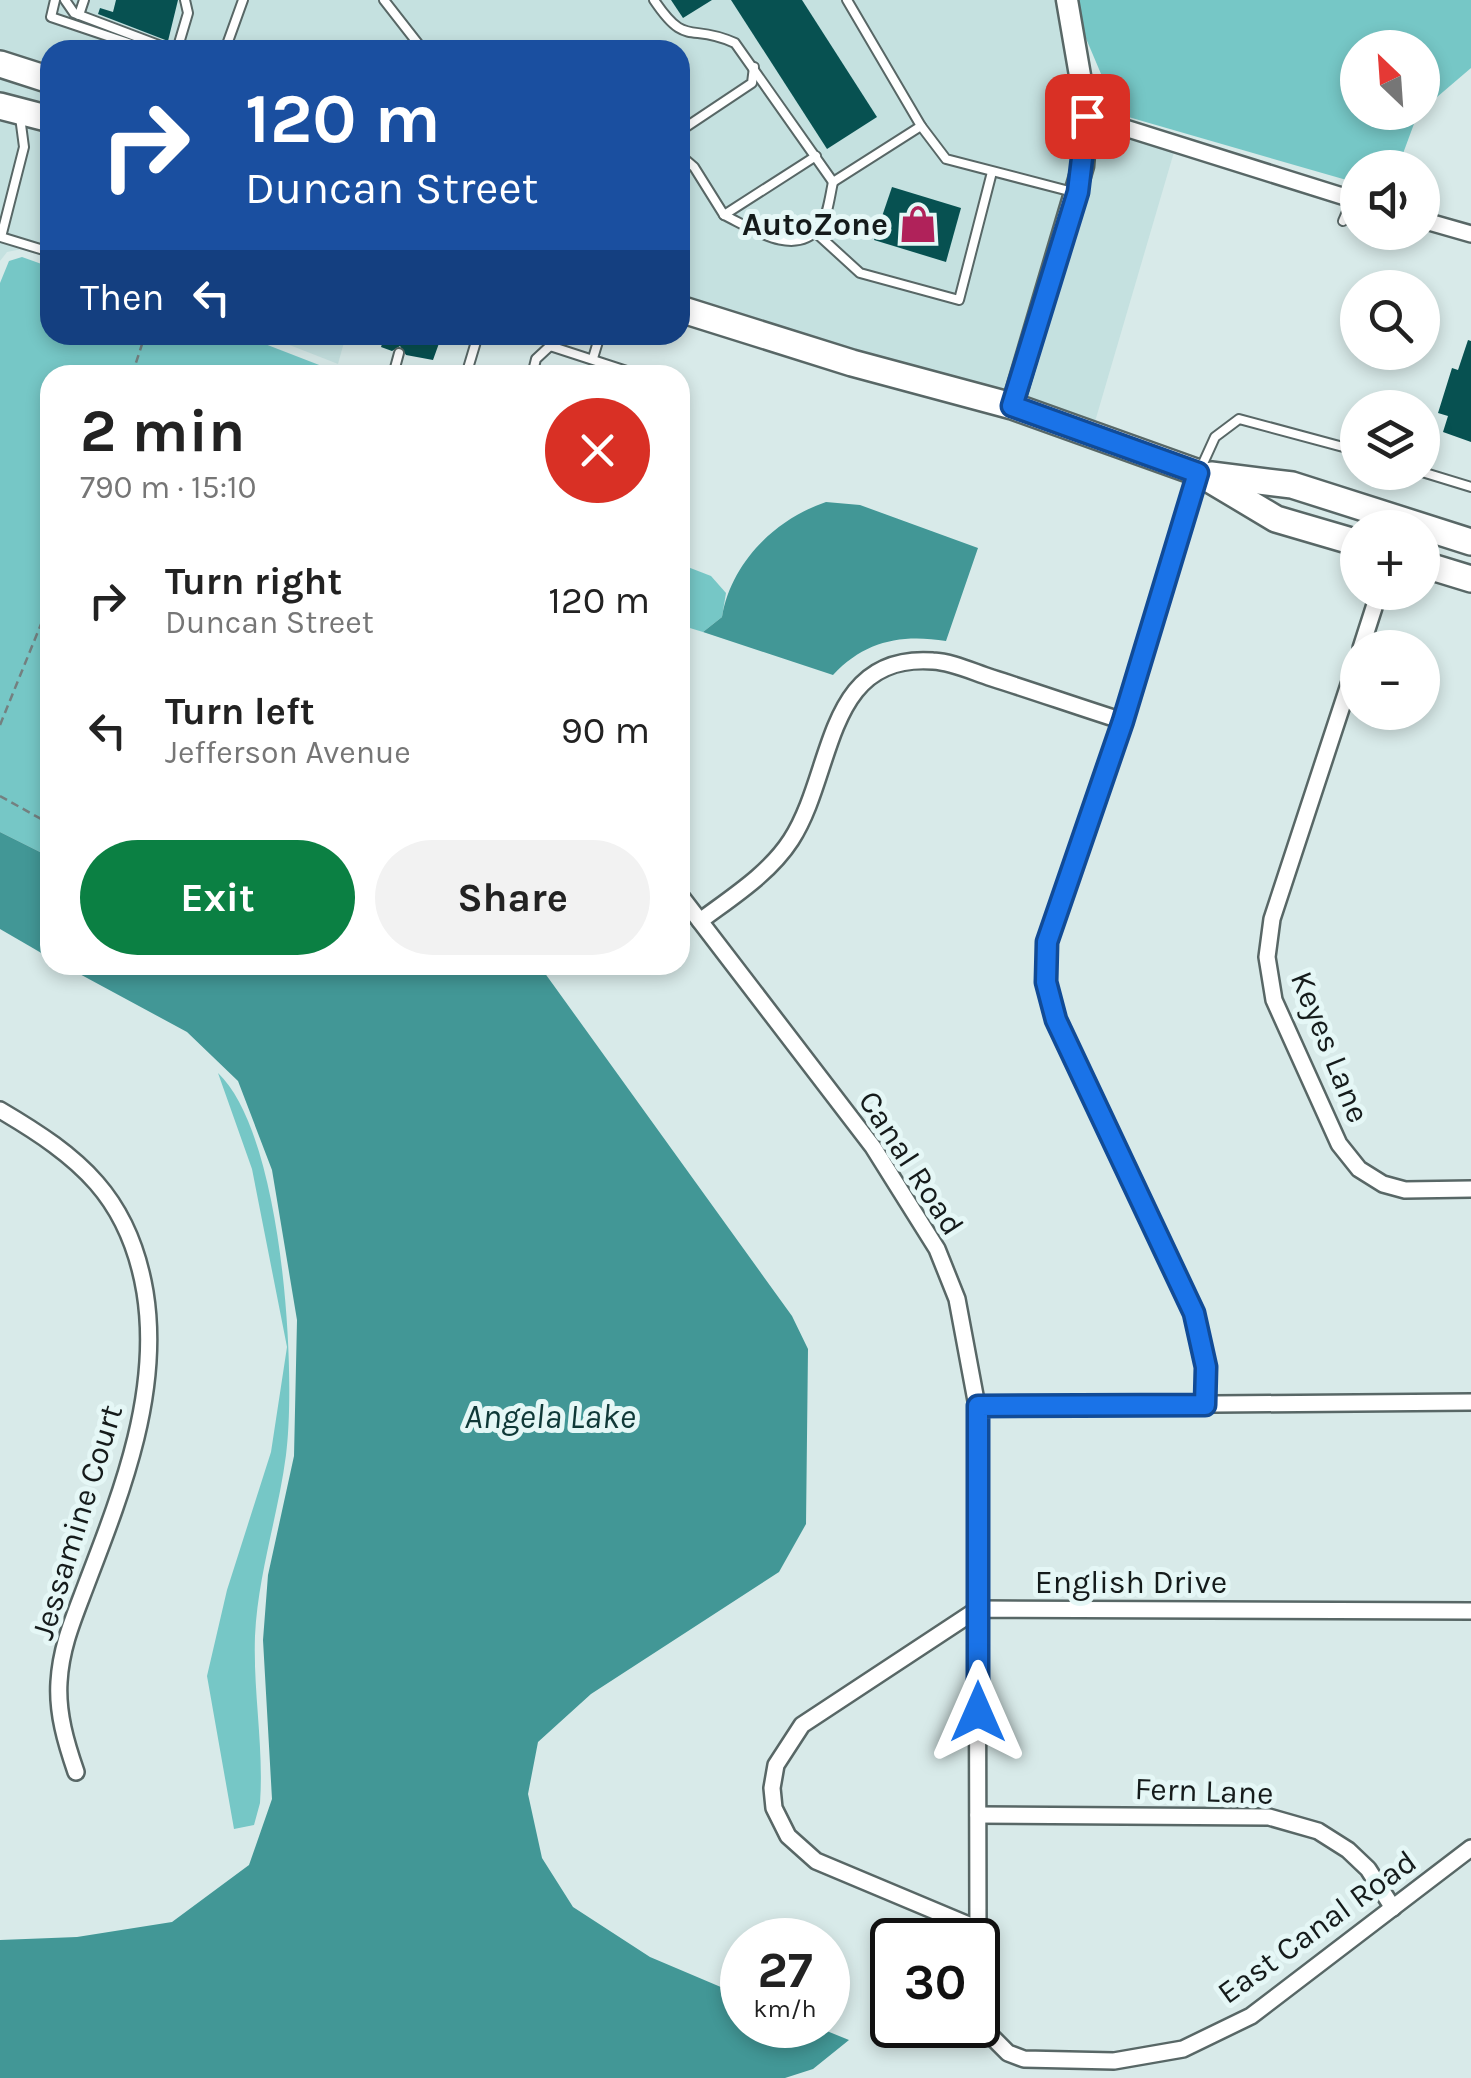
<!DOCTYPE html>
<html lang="en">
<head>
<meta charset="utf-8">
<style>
	body { margin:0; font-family:Karla,sans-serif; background:#f2f2f2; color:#222; height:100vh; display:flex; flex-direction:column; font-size:38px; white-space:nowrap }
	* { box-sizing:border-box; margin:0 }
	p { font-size:32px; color:#767676 }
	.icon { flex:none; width:55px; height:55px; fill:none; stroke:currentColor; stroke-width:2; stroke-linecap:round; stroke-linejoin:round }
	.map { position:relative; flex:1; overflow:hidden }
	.sheet { position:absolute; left:40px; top:365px; width:650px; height:610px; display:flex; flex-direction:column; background:#fff; border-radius:30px; box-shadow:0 5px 15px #0003 }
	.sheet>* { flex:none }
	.banner { position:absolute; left:40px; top:40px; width:650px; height:305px; border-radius:30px; box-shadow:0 5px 15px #0003; background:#1a4fa0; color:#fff; overflow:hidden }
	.needle { width:65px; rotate:335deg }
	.buttons { position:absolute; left:1340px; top:30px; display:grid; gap:20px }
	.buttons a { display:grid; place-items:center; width:100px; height:100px; border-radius:50%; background:#fff; box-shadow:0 5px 15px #0003; font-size:50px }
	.speed { position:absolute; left:720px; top:1918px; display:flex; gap:20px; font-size:50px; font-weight:700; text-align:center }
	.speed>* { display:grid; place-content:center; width:130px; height:130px; border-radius:50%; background:#fff; box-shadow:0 5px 15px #0003; line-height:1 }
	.speed small { font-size:25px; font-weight:400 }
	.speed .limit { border:5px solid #111; border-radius:15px; background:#fff; color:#111 }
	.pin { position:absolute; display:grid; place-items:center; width:85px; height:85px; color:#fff; margin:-42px; border-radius:20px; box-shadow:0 5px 15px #0006 }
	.me { position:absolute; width:110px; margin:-55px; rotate:0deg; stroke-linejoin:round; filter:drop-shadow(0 0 8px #0008) }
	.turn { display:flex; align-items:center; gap:35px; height:210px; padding:0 40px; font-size:45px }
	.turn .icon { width:130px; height:130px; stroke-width:2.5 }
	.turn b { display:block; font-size:70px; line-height:85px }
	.then { display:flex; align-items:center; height:95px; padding:0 40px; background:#0003; gap:20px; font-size:38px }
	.round { display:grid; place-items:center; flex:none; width:105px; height:105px; border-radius:52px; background:#f2f2f2 }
	.headline { display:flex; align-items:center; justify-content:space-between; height:170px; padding:0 40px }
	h1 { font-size:60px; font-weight:700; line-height:75px }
	.button { display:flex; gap:20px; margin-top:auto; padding:20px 40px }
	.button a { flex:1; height:115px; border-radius:60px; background:#0b8043; color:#fff; font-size:40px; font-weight:700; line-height:115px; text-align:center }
	.button a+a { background:#f2f2f2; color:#222 }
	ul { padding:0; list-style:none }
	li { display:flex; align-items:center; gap:30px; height:130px; padding:0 40px }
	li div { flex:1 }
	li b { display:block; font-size:38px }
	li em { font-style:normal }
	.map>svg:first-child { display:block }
	.built { fill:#c5e1e0 }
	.green { fill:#76c7c6 }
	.water { fill:#429796 }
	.building { fill:#075151 }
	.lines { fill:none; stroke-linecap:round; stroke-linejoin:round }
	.service-casing { stroke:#586766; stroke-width:12 }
	.minor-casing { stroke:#586766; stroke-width:20 }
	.tertiary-casing { stroke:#586766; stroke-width:25 }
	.primary-casing { stroke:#586766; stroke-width:30 }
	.path { stroke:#748080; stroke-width:2.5; stroke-dasharray:8 5; stroke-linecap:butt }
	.service { stroke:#fff; stroke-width:8 }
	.minor { stroke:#fff; stroke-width:15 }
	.tertiary { stroke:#fff; stroke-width:20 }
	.primary { stroke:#fff; stroke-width:25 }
	.route-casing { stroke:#114b97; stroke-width:25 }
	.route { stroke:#1a73e8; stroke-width:18 }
	.labels { text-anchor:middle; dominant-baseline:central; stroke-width:10; stroke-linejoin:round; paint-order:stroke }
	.poi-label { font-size:32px; font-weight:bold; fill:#151b1b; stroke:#e5f7f6; text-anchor:end }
	.street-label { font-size:32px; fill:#151b1b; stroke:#e5f7f6 }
	.water-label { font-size:35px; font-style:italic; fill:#0f3837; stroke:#e5f7f6 }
</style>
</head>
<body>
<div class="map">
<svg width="1471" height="2078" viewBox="0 0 1471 2078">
	<rect width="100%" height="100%" fill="#d8eae9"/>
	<!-- built -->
	<g class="built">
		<path d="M 0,0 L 1058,0 L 1078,115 L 1074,164 L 1006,394 L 853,354 L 680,299 L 680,50 L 50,50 L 50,70 L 0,54 Z"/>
		<path d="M 0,74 L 50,90 L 50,109 L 0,95 Z"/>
		<path d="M 0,115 L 50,129 L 50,258 L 22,249 L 7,252 L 0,261 Z"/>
		<path d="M 1095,128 L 1174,152 L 1094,425 L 1024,400 L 1086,200 Z"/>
		<path d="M 264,335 L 346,335 L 338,364 Z"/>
	</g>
	<!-- green -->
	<g class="green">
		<path d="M 1076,0 L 1471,0 L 1471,68 L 1423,109 L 1422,48 L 1358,48 L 1358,112 L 1418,113 L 1398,167 L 1358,168 L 1357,183 L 1118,114 L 1082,29 Z"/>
		<path d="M 22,257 L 50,267 L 50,335 L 242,335 L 345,375 L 50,375 L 50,857 L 0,832 L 0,283 L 9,261 Z"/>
		<path d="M 680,564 L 711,576 L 726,593 L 722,617 L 703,632 L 680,625 Z"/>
		<path d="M 218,1073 C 282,1133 297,1369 286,1455 C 278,1516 258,1574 255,1636 C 253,1692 264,1747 260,1803 L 254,1825 L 234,1829 L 207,1676 L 227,1590 L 271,1452 L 287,1347 L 252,1169 Z"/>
	</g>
	<!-- water -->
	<g class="water">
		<path d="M 826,502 L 860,505 L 978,548 L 946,641 C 901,634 865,641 833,675 L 703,632 L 722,617 C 731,563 775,519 826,502 Z"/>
		<path d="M 0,832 L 50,857 L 50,958 L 0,929 Z"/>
		<path d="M 63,965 L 539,965 L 792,1316 L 808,1349 L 806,1524 L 779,1572 L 591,1694 L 538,1742 L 528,1794 L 542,1858 L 573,1907 L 650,1957 L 742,1996 L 742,2025 L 812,2025 L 849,2040 L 813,2069 L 785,2078 L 0,2078 L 0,1940 L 77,1937 L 172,1922 L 249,1865 L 272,1799 L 263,1640 L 268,1575 L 294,1456 L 297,1320 L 272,1170 L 238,1081 L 187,1032 Z"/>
	</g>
	<!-- building -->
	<g class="building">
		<path d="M 116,0 L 178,0 L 168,41 L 98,14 L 100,8 L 113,12 Z"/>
		<path d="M 671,0 L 712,0 L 683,18 Z"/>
		<path d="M 731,0 L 802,0 L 877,117 L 827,149 Z"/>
		<path d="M 892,187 L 961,208 L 946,262 L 874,240 Z"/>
		<path d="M 385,335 L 442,335 L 433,360 L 406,355 L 400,346 L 392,351 L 381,347 Z"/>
		<path d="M 1468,340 L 1471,341 L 1471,442 L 1443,432 L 1448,416 L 1438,413 L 1452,368 L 1458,370 Z"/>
	</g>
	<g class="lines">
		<!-- service casing -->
		<g class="service-casing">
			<g id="service">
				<path d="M 55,0 L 51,17 L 149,50"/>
				<path d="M 65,0 L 74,13 L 172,50"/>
				<path d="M 384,0 L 423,50"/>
				<path d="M 654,0 C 687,49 689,22 735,43 L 833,182 L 921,126 L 946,159 L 1073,192"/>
				<path d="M 847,0 L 921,126"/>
				<path d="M 79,15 L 84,0"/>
				<path d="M 177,50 L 188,13 L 185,0"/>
				<path d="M 225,50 L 243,0"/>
				<path d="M 20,117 L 24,147 L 1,237 L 50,252"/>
				<path d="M 680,131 L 752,83 L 754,67"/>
				<path d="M 680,155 L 694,167 L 724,215 L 816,156"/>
				<path d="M 724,215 C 751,228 794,258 819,228 C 828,217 830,195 833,182"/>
				<path d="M 1343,221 L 1352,200"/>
				<path d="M 814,231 L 860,273 L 959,300 L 992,172"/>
				<path d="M 593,358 L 600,335"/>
				<path d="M 393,375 L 399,353"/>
				<path d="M 466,375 L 478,335"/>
				<path d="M 532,375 L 536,359 L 550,346 L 639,375"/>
				<path d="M 1200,470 L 1215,437 L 1239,419 L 1358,451"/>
				<path d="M 1422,472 L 1471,487"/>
			</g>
		</g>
		<!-- minor casing -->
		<g class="minor-casing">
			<g id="minor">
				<path d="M 1087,116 L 1358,201"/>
				<path d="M 1422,220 L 1471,234"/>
				<path d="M 1199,473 L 1123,721 L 1047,943 L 1046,982 L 1055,1020 L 1194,1313 L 1206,1367 L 1205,1405"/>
				<path d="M 1361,648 L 1379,592"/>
				<path d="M 1358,657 L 1272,919 L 1267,957 L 1274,1000 L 1339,1144 L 1359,1169 L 1383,1184 L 1405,1190 L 1471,1189"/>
				<path d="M 680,895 L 873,1147 L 937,1249 L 957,1299 L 977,1406 L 978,1945"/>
				<path d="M 700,921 C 732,897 769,874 791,840 C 835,772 824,653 933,661 C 953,662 973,672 992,678 C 1036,692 1079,707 1123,721"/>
				<path d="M 0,1110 C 80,1157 129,1197 145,1292 C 161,1391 123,1489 88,1580 C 75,1615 61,1645 59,1682 C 57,1713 66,1743 76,1772"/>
				<path d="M 977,1406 L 1471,1402"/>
				<path d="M 978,1815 L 1269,1817 L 1318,1831 L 1348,1850 L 1368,1869 L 1393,1908"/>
				<path d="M 978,1929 L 816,1861 L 788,1836 L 774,1808 L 772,1788 L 776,1765 L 802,1725 L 978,1609 L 1471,1611"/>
				<path d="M 978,2010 L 988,2033 L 1008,2053 L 1024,2059 L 1114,2061 L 1183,2049 L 1251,2016 L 1471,1848"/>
			</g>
		</g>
		<!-- tertiary casing -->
		<g class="tertiary-casing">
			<path id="tertiary" d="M 1012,406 L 1083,166 L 1087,116 L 1067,0"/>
		</g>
		<!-- primary casing -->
		<g class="primary-casing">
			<g id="primary">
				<path d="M 0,64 L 50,80"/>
				<path d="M 0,106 L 50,119"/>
				<path d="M 680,309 L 852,363 L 1012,406 L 1199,473 L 1276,519 L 1358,543"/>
				<path d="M 1211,475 L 1292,485 L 1471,542"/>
				<path d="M 1422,564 L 1471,579"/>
			</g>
		</g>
		<!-- path -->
		<g class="path">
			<path d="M 132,375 L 145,335"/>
			<path d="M 0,725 L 50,602"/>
			<path d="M 0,796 L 50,824"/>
		</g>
		<!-- service -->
		<use href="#service" class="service"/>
		<!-- minor -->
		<use href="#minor" class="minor"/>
		<!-- tertiary -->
		<use href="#tertiary" class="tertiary"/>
		<!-- primary -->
		<use href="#primary" class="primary"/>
	</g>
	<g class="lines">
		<!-- route casing -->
		<g class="route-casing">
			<path id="route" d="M 978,1712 L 978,1406 L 1205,1405 L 1206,1367 L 1194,1313 L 1056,1020 L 1046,982 L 1047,942 L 1123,721 L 1198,473 L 1012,406 L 1078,192 L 1087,116"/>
		</g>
		<!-- route -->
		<use href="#route" class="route"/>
	</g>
	<!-- icons -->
	<defs>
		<g id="shop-bare" transform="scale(3)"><path d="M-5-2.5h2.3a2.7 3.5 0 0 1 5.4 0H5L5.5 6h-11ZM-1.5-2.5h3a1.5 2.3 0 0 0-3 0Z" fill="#b0225a" stroke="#e5f7f6" stroke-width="2.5" paint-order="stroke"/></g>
	</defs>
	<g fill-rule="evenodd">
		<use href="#shop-bare" x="918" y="224"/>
	</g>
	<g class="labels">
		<!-- poi labels -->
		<g class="poi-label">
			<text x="888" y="224">AutoZone</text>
		</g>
		<!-- street labels -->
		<g class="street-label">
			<text transform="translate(1330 1047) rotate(68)">Keyes Lane</text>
			<text transform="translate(911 1163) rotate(57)">Canal Road</text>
			<text transform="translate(77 1522) rotate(-73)">Jessamine Court</text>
			<text x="1131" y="1582">English Drive</text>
			<text transform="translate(1204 1791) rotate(2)">Fern Lane</text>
			<text transform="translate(1317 1927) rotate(-36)">East Canal Road</text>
		</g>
		<!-- water labels -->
		<g class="water-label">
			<text x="550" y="1416">Angela Lake</text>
		</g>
	</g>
</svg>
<div class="buttons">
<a><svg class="needle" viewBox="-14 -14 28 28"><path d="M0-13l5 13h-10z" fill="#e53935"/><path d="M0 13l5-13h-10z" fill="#767676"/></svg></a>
<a><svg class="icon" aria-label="sound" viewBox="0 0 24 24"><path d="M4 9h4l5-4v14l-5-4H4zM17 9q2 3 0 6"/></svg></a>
<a><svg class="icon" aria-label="search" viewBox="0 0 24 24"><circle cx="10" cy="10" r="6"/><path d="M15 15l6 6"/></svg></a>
<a><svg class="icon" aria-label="layers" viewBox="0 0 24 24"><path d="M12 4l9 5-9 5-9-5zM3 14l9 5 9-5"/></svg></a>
<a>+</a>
<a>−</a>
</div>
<div class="speed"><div>27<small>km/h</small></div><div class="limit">30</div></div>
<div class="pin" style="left:1087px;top:116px;background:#d93025"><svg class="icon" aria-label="arrive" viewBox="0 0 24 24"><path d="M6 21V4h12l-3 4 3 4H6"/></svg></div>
<svg class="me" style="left:978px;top:1712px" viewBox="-20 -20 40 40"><path d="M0-17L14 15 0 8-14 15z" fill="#1a73e8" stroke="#fff" stroke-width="4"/></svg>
<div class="banner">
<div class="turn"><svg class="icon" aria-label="right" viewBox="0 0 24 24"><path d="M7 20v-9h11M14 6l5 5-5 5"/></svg><div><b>120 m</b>Duncan Street</div></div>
<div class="then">Then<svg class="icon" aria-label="left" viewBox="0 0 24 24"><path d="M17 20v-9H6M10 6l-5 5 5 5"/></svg></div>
</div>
<section class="sheet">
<div class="headline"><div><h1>2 min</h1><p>790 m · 15:10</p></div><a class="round" style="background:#d93025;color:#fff"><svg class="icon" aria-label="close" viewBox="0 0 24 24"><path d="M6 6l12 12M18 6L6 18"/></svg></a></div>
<ul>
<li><svg class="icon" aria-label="right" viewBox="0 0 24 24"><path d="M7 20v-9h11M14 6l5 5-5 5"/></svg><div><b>Turn right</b><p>Duncan Street</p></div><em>120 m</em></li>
<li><svg class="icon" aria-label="left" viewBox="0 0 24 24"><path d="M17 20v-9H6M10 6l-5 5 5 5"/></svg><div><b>Turn left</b><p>Jefferson Avenue</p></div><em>90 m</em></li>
</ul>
<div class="button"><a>Exit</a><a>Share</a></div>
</section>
</div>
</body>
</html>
